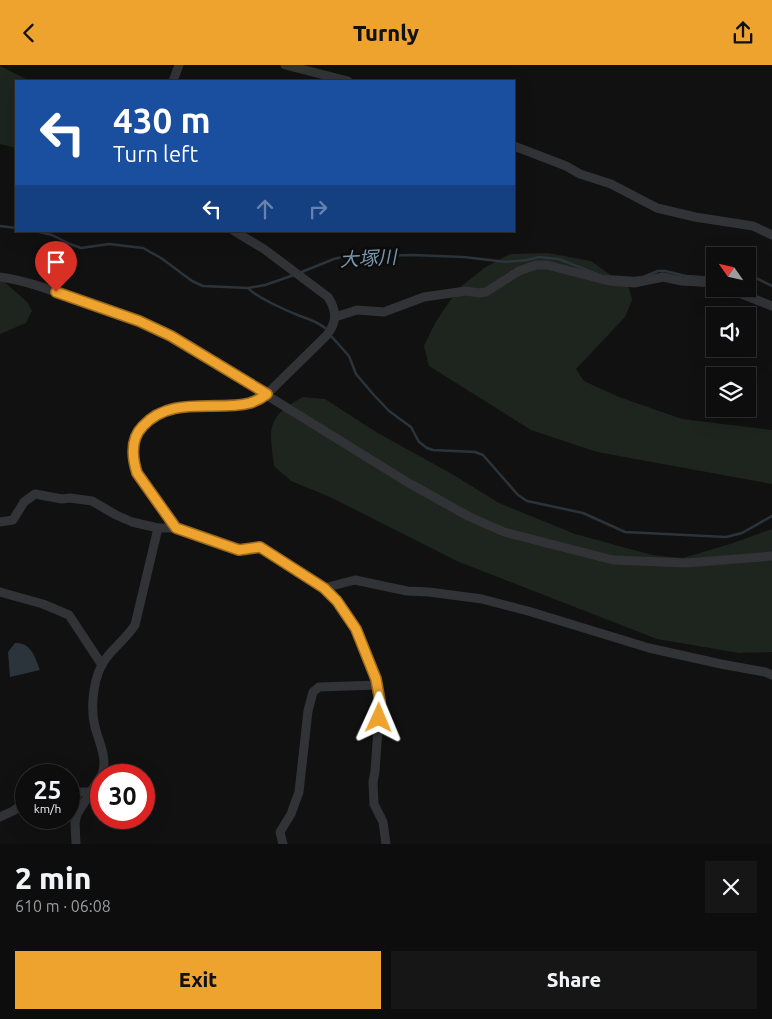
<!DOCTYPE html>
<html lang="en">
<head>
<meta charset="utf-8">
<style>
	body { margin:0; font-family:Ubuntu,"Noto Sans JP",sans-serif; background:#161617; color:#f1f3f6; height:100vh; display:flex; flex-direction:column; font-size:19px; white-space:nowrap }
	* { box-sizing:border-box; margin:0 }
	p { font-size:16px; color:#9a9c9e }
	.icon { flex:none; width:28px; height:28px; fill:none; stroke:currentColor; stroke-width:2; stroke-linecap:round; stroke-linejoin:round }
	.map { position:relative; height:779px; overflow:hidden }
	.details { display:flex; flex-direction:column; background:#0d0d0e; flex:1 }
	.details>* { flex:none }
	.guide { position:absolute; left:15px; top:15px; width:500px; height:152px; border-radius:0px; box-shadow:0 5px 20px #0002,0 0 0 1px #2d2d2e; background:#1a4fa0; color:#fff; overflow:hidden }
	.needle { width:32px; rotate:304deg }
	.controls { position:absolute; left:706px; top:182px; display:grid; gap:10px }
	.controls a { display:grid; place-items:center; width:50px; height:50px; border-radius:0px; background:#0d0d0e; box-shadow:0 5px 20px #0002,0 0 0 1px #2d2d2e; font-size:25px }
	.speed { position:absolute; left:15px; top:699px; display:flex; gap:10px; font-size:25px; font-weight:700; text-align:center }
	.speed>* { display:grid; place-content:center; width:65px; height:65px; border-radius:50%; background:#0d0d0e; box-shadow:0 5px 20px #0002,0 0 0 1px #2d2d2e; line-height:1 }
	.speed small { font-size:12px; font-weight:400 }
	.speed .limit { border:8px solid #d22; background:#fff; color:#111 }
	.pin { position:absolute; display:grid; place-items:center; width:42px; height:42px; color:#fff; margin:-51px -21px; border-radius:50% 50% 50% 0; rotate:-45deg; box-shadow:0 0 5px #0007 }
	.pin .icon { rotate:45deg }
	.me { position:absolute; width:55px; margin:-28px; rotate:1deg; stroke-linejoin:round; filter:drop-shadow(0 0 4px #0008) }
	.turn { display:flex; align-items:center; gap:18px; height:105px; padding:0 15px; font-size:22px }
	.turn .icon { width:65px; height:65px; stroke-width:2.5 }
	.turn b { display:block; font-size:35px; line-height:42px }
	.lanes { display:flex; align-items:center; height:48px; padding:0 15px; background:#0003; justify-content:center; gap:25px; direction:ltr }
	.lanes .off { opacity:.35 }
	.round { display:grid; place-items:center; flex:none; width:52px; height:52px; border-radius:0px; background:#161617 }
	.summary { display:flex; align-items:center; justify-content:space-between; height:85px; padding:0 15px }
	h1 { font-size:30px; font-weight:800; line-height:38px }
	.cta { display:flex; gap:10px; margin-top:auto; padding:10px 15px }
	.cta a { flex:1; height:58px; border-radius:0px; background:#eda32e; color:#111; font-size:20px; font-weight:800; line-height:58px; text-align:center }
	.cta a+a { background:#161617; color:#f1f3f6 }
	header { display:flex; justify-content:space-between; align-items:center; height:65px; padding:0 15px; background:#eda32e; color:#111; font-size:22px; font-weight:800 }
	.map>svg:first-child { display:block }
	.green { fill:#1d251e }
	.water { fill:#2b343a }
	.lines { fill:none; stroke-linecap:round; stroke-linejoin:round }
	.stream { stroke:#2b343a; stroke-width:2.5 }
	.street { stroke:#323337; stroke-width:9 }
	.route-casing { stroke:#9a6a1e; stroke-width:12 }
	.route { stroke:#eda32e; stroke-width:9 }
	.labels { text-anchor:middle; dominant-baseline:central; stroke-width:5; stroke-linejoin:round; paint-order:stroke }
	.water-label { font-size:19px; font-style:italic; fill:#7998ae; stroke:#0c0c0d }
</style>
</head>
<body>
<header><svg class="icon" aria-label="back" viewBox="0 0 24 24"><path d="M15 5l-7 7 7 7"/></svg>Turnly<svg class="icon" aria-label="share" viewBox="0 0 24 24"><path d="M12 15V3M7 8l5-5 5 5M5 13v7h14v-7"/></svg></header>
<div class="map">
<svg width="772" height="779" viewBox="0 0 772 779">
	<rect width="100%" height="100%" fill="#111112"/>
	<!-- green -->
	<g class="green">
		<path d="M 0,1 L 30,16 L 16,16 L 16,83 L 0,79 Z"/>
		<path d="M 548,188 L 591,196 L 629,223 L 632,235 L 625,252 L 576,304 L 584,316 L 619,332 L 682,354 L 772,365 L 772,419 L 597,387 L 531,365 L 429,301 L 424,281 L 435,258 L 458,224 L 484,203 L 510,189 Z"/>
		<path d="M 0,213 L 27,237 L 32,246 L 26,258 L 0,269 Z"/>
		<path d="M 303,332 L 325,334 L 376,367 L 452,409 L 499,438 L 575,469 L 652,490 L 683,493 L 730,479 L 772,464 L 772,587 L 739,588 L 657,574 L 459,497 L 330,432 L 291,416 L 274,401 C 269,363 266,352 303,332 Z"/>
	</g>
	<!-- water -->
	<path class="water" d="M 15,578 C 31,577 35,592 40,605 L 10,612 L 8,587 Z"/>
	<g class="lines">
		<!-- stream -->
		<g class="stream">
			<path d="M 0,161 L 16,163"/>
			<path d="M 35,166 L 52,170 L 70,179 L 81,183 L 109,179 L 143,183 L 161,193 L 192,216 L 203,221 L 248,223 L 265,220 L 294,210"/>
			<path d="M 299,208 L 334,194 L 342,192 L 412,190 L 464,192 L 506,197 L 527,195 L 539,192 L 559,194 L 597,209"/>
			<path d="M 748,209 L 772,221"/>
			<path d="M 605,211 L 634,213 L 643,212 L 658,206 L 665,206 L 686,211 L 715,213"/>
			<path d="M 248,223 C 256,232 287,246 300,251 C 309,254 318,257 325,263"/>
			<path d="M 332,272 L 349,291 L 356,309 L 373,329 L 389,346 L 411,362 L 419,377 L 427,383 L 433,385 L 475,387 L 483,390 L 518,430 L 527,436 L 583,448 L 625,467 L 726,472 L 742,468 L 772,451"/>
		</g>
		<!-- street -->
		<g class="street">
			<path d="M 285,0 L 348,16"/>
			<path d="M 173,16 L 179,0"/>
			<path d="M 514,81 L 566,101 L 580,109 L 611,119 L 657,143 L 695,152 L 753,161 L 772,170"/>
			<path d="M 0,212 C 28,216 54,226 81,236 C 112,247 142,257 171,271 L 407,417 L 468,451 L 504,467 L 613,495 L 686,498 L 772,491"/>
			<path d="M 729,224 L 772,241"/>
			<path d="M 335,252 L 357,245 L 384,247 L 424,232 L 466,226 L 479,228 L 486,227 L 519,206 L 536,200 L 547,200 L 609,216 L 634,218 L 663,212 L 682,216 L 715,218"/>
			<path d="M 0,457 L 13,455 L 24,437 L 35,429 L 62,434 L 70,433 L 92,436 L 116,450 L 132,457 L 158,463 L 175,463 L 239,485 L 260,483 L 324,523 L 337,535 L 357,564 L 378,620 L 319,622 L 313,627 L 308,646 L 299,727 L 291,749 L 280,767 L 283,779"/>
			<path d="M 175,463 C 163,446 148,428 138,409 C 134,402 133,391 133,383 C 137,334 214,340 248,338 L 267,329 L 327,270 C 337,257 337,246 328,232 L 264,184 L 234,166"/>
			<path d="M 324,523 L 355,515 L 407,526 L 429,527 L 482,534 L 528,546 L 649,583 L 721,599 L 765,607 L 772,610"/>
			<path d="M 0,527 L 43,539 L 69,550 L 102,600"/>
			<path d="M 378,620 L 380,636 L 375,706 L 373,717 L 374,739 L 383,757 L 386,779"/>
			<path d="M 102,710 C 108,693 99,678 95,662 C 90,642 93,609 107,592 C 116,581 127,572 135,560 L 158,463"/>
			<path d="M 69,727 L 90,727"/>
			<path d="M 0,752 L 13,746 L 26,737"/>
			<path d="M 76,779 L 75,758 L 77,749 L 101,711"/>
		</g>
	</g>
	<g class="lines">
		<!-- route casing -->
		<g class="route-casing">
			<path id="route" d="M 56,227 L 139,256 L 171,271 L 267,329 C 262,333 256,336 250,338 C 215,347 172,330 143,361 C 130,374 132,392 137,408 L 176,463 L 239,485 L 260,482 L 324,523 L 337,536 L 356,564 L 376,614 L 380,636 L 379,653"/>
		</g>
		<!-- route -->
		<use href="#route" class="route"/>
	</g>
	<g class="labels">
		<!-- water labels -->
		<g class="water-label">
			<text transform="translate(368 193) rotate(-3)">大塚川</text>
		</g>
	</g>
</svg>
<div class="controls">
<a><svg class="needle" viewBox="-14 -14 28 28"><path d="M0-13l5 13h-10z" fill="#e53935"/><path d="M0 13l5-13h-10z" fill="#9a9c9e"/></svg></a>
<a><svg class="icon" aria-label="sound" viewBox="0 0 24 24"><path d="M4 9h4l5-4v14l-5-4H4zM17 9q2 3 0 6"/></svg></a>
<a><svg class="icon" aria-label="layers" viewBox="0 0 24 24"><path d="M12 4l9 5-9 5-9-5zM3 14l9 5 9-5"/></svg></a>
</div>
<div class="speed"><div>25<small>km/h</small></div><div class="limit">30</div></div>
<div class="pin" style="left:56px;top:227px;background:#d93025"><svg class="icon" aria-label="arrive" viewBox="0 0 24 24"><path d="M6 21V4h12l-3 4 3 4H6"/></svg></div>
<svg class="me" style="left:379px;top:653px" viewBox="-20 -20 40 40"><path d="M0-17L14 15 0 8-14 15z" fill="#eda32e" stroke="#fff" stroke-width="4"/></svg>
<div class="guide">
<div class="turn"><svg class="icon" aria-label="left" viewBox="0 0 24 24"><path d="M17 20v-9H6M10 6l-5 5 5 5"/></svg><div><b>430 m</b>Turn left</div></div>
<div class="lanes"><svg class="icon" aria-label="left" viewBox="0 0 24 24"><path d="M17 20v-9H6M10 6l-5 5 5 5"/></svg><svg class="icon off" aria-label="ahead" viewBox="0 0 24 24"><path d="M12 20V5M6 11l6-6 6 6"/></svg><svg class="icon off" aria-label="right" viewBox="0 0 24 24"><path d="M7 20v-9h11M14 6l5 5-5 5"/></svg></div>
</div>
</div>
<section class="details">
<div class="summary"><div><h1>2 min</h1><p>610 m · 06:08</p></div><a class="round"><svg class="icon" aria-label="close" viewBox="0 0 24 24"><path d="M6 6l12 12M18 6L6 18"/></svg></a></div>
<div class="cta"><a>Exit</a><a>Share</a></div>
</section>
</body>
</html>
